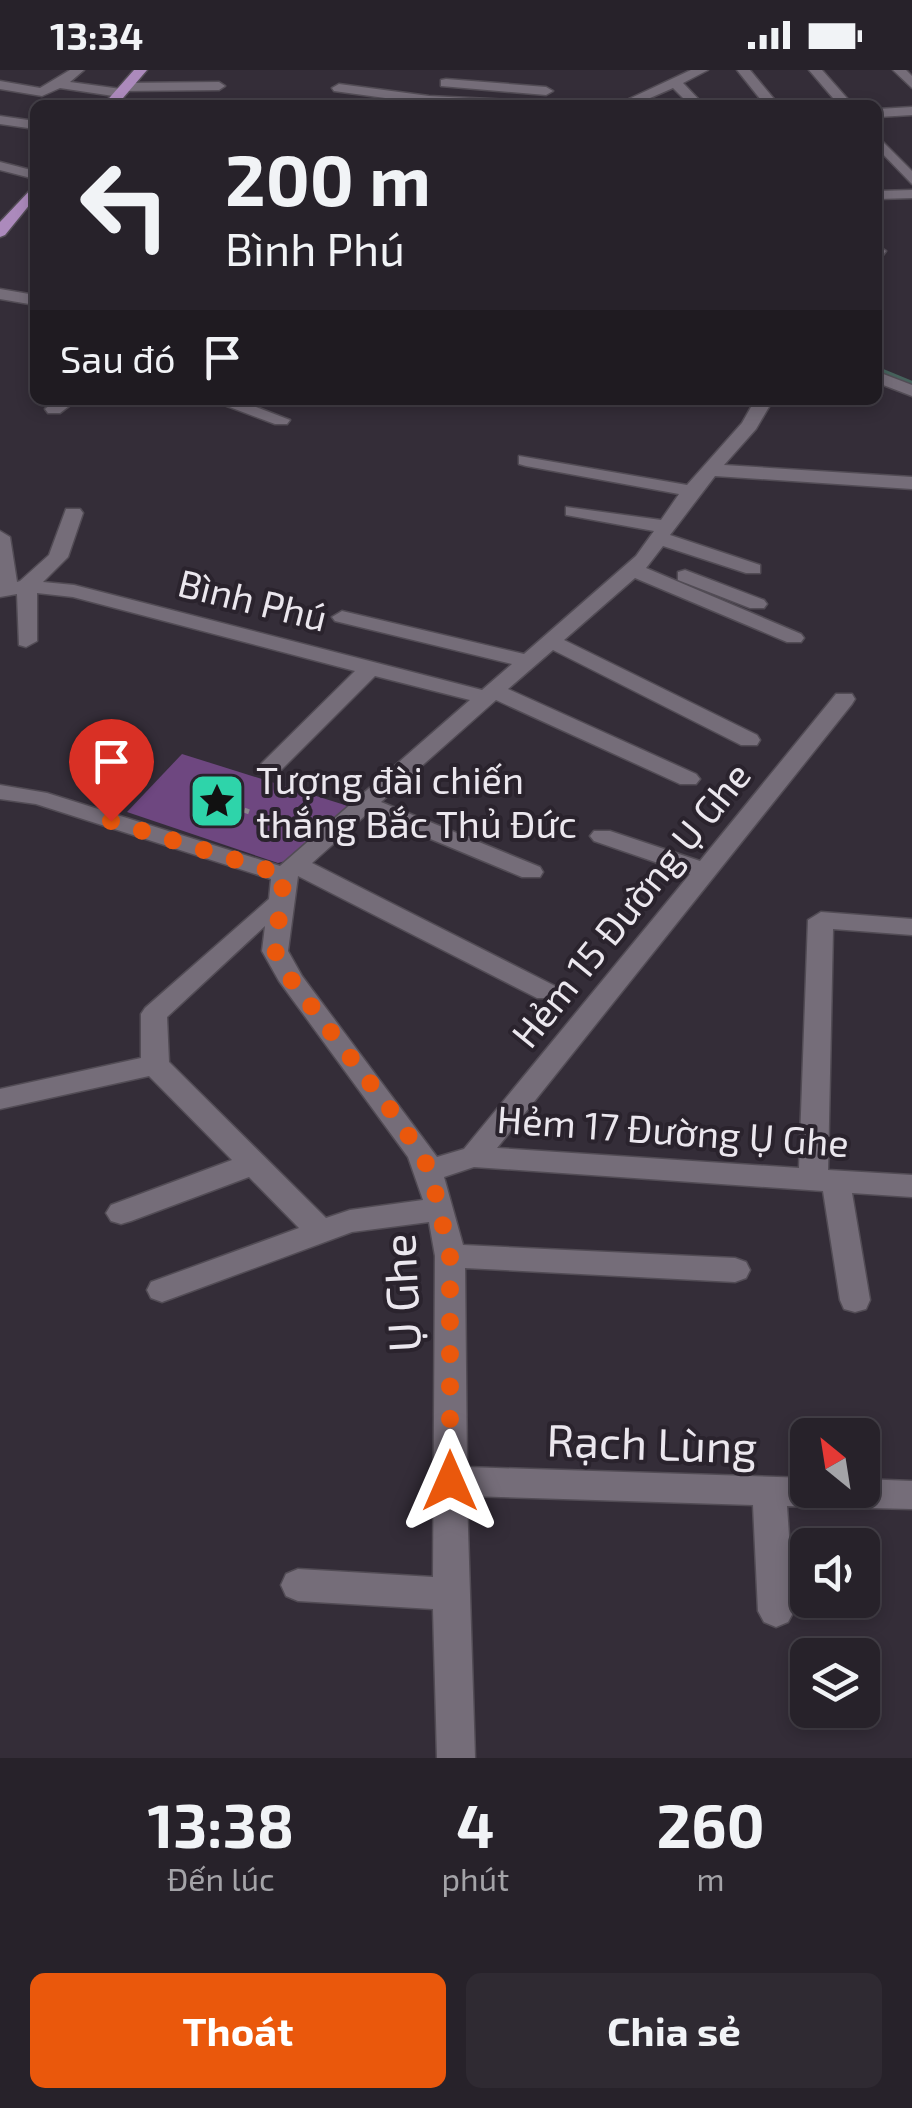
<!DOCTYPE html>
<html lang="vi">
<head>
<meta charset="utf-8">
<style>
	body { margin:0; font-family:"Exo 2",sans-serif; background:#2f2a32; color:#f1f3f6; height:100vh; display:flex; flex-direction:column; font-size:38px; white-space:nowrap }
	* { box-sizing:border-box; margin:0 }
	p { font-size:32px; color:#a4a4a8 }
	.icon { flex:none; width:55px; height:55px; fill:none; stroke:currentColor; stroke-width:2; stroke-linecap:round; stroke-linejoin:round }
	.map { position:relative; height:1688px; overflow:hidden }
	.panel { display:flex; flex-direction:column; background:#27222a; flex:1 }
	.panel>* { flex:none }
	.guide { position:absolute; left:30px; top:30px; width:852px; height:305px; border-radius:15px; box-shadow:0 5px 15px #0003,0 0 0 2px #433f47; background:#27222a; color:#f1f3f6; overflow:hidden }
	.needle { width:65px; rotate:330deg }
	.tools { position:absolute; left:790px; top:1348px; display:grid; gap:20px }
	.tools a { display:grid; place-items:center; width:90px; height:90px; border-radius:15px; background:#27222a; box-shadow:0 5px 15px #0003,0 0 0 2px #433f47; font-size:50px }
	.pin { position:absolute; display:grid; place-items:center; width:85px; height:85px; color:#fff; margin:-102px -42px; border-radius:50% 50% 50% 0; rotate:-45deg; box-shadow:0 0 10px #0007 }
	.pin .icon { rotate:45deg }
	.me { position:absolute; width:110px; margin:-55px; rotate:0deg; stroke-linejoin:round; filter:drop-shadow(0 0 8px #0008) }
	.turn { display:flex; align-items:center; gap:35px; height:210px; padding:0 30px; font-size:45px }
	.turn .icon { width:130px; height:130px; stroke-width:2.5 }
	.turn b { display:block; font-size:70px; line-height:85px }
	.then { display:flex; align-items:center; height:95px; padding:0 30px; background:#0003; gap:20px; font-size:38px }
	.eta { display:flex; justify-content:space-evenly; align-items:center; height:170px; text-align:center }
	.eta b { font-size:60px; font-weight:700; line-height:70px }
	.action { display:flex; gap:20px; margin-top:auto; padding:20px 30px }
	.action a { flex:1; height:115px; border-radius:15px; background:#ea580c; color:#fff; font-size:40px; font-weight:700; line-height:115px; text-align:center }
	.action a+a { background:#2f2a32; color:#f1f3f6 }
	.status { display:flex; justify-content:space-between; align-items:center; height:70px; padding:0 50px; background:#27222a; direction:ltr }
	.status svg { height:28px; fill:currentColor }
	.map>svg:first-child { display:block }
	.green { fill:#6e4780 }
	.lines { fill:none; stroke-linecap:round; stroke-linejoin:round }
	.stream { stroke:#46625c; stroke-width:6 }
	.minor-casing { stroke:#524c55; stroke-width:3 }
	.major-casing { stroke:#524c55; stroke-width:3 }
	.path { stroke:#8a848d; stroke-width:5; stroke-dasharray:5 8; stroke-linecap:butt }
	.minor { fill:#756d79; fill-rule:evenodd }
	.major { fill:#ac8abc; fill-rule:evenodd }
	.route { stroke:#ea580c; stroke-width:18; stroke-dasharray:0 32.4 }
	.labels { text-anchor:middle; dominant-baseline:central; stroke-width:8; stroke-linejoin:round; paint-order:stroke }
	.street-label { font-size:38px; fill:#ebe7ee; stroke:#2a232d }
	.poi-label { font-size:38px; fill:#ebe7ee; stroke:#2a232d; text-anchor:start }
	.near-street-label { font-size:45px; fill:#ebe7ee; stroke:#2a232d }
</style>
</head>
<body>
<div class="status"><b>13:34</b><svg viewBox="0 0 49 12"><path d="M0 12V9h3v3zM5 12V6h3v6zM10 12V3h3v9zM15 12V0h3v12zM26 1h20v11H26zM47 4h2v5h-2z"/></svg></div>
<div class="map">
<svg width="912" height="1688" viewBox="0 0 912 1688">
	<rect width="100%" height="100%" fill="#342d38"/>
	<!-- green -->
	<path class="green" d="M 182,684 L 348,736 L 289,790 L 278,793 L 127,742 Z"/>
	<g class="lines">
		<!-- stream -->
		<path class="stream" d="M 878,300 L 912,314"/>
		<!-- minor casing -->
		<g class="minor-casing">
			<g id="minor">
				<path d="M 70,0 L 84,0 L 70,12 L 121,19 L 126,13 L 219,12 L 225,16 L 219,20 L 125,21 L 120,27 L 60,18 L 42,26 L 0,19 L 0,11 L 40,18 Z"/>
				<path d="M 691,0 L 708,0 L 683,13 L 704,35 L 690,35 L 673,18 L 634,35 L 616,35 Z"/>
				<path d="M 737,0 L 750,0 L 779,35 L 765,35 Z"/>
				<path d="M 809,0 L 822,0 L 853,35 L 839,35 Z"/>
				<path d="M 893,0 L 906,0 L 912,6 L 912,18 Z"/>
				<path d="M 446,9 L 546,17 L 553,21 L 546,25 L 441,16 L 441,10 Z"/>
				<path d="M 339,14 L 429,26 L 529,31 L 536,35 L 429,34 L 334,21 L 332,18 Z"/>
				<path d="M 912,37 L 912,45 L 878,47 L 878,39 Z"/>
				<path d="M 0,46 L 35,51 L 35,59 L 0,54 Z"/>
				<path d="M 878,67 L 912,101 L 912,114 L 878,79 Z"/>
				<path d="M 0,92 L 35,101 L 35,109 L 0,100 Z"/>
				<path d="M 912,120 L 912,128 L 878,129 L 878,121 Z"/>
				<path d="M 878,176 L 886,181 L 883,185 L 878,186 Z"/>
				<path d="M 0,219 L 35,225 L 35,235 L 0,229 Z"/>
				<path d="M 878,302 L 912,315 L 912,326 L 878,313 Z"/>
				<path d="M 56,330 L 77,330 L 60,343 L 48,343 L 45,339 Z"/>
				<path d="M 211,330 L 238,330 L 290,350 L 287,354 L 275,354 Z"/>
				<path d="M 755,330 L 773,330 L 756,359 L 724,395 L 912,407 L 912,419 L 715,406 L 670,465 L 760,495 L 760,503 L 746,503 L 663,476 L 646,498 L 801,564 L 804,568 L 801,572 L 787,572 L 635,508 L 564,570 L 757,665 L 760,670 L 757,675 L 741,675 L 553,580 L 508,619 L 696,704 L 700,709 L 696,714 L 680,714 L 496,630 L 381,732 L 540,797 L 543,802 L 540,807 L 522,807 L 368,743 L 312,793 L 555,916 L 559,922 L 555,928 L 537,928 L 298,806 L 288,881 L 302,906 L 437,1087 L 464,1079 L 690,804 L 594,771 L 590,766 L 594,761 L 610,761 L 700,791 L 836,624 L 852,624 L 855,629 L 852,634 L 497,1078 L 799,1098 L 808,850 L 821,842 L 912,849 L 912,865 L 833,859 L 828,1100 L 912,1105 L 912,1127 L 852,1123 L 870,1230 L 866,1239 L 855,1242 L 844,1239 L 840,1230 L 823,1121 L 474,1097 L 444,1107 L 463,1175 L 735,1188 L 746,1192 L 750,1200 L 746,1208 L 735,1212 L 465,1198 L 467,1397 L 808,1408 L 808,1420 L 862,1420 L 862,1409 L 912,1411 L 912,1439 L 787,1436 L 794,1541 L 788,1552 L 776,1557 L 764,1552 L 758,1541 L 753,1435 L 467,1426 L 475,1688 L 437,1688 L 433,1539 L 298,1531 L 286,1526 L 281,1515 L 286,1504 L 298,1499 L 433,1507 L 435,1186 L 429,1152 L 352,1162 L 173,1228 L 162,1232 L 151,1228 L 147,1220 L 151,1212 L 299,1158 L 249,1107 L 131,1151 L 121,1154 L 111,1151 L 106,1143 L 111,1135 L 232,1090 L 149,1006 L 0,1039 L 0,1019 L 141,988 L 141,944 L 145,938 L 269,829 L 271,809 L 36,734 L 0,729 L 0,715 L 47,723 L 280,796 L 470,630 L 375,606 L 278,703 L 262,703 L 259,698 L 262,693 L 355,601 L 73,527 L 37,523 L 37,571 L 26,577 L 19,575 L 17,524 L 0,527 L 0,461 L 10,467 L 17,512 L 20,511 L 49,485 L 66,439 L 80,439 L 83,443 L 68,487 L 43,512 L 74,515 L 482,620 L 512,594 L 335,551 L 332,547 L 342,541 L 524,584 L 636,486 L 654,461 L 566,445 L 566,437 L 661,450 L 679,424 L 526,396 L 519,394 L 519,386 L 687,415 L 742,353 ZM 265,856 L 262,881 L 279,911 L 408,1087 L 423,1130 L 350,1140 L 326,1148 L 169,992 L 167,947 Z"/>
				<path d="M 685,500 L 764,530 L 767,534 L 764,538 L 750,538 L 678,510 L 678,502 Z"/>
			</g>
		</g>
		<!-- major casing -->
		<g class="major-casing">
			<g id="major">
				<path d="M 134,0 L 147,0 L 117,35 L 103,35 Z"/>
				<path d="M 35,115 L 35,128 L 5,165 L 0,167 L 0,152 Z"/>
			</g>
		</g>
		<!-- path -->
		<path class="path" d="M 232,736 L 305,761"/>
		<!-- minor -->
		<use href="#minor" class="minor"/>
		<!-- major -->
		<use href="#major" class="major"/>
	</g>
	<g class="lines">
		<!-- route -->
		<path class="route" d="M 111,751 L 284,805 L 275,881 L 292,911 L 400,1052 L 430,1100 L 450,1186 L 450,1411"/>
	</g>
	<!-- icons -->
	<defs>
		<g id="sight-square" transform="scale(2.875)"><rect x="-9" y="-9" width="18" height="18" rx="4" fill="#2ed4aa" stroke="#2a232d"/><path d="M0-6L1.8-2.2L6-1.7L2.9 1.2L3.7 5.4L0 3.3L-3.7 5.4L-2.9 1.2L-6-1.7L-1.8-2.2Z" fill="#111"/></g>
	</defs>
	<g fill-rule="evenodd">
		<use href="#sight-square" x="217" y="731"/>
	</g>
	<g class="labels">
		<!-- street labels -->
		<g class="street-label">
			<text transform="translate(253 529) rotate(14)">Bình Phú</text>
			<text transform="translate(630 834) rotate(-51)">Hẻm 15 Đường Ụ Ghe</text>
			<text transform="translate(673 1060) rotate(4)">Hẻm 17 Đường Ụ Ghe</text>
		</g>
		<!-- poi labels -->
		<g class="poi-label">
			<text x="256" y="709">Tượng đài chiến<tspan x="256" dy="44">thắng Bắc Thủ Đức</tspan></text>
		</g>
		<!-- near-street labels -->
		<g class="near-street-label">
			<text transform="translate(400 1223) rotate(-93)">Ụ Ghe</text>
			<text transform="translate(652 1372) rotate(2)">Rạch Lùng</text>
		</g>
	</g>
</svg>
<div class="tools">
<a><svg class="needle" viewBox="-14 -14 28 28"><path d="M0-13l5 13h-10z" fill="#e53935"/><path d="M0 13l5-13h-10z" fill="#a4a4a8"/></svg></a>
<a><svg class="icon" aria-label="sound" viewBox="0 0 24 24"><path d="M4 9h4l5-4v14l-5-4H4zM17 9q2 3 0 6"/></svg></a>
<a><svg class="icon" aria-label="layers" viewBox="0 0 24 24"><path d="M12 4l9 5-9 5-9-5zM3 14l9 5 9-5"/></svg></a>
</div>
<div class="pin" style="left:111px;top:751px;background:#d93025"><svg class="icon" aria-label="arrive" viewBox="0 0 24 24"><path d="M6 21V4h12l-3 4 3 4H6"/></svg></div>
<svg class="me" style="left:450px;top:1411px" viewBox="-20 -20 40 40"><path d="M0-17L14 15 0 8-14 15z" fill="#ea580c" stroke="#fff" stroke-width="4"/></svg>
<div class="guide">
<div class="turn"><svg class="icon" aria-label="left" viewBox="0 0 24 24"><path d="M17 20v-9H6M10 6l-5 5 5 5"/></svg><div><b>200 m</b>Bình Phú</div></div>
<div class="then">Sau đó<svg class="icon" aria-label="arrive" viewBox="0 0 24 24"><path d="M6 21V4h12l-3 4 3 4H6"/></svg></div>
</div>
</div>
<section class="panel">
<div class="eta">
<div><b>13:38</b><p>Đến lúc</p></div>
<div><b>4</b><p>phút</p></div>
<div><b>260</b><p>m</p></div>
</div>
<div class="action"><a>Thoát</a><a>Chia sẻ</a></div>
</section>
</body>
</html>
